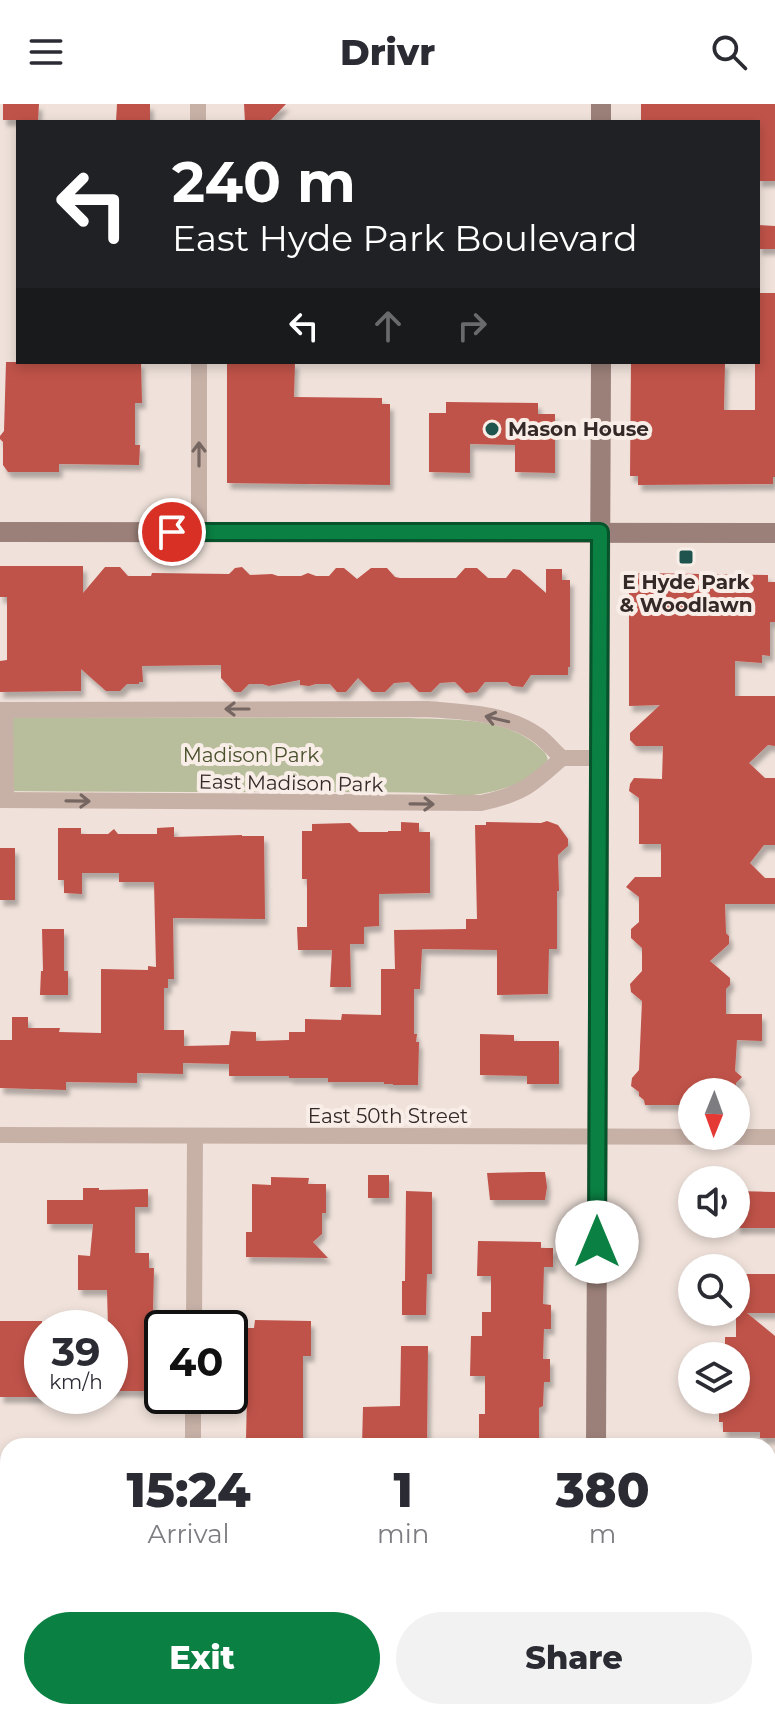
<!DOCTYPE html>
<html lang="en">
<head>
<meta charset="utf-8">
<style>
	body { margin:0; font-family:Montserrat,sans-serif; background:#f2f2f3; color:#2b2b33; height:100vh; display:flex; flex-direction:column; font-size:30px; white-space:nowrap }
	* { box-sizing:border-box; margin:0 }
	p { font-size:26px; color:#7c7c81 }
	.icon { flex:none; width:44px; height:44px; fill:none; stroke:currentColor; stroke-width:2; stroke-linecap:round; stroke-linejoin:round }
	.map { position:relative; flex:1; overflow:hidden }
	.drawer { position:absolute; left:0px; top:1334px; width:776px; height:282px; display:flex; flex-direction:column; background:#fff; border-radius:24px 24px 0 0; box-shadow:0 4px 12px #0003 }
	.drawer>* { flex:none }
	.hud { position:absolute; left:16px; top:16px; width:744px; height:244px; border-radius:0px; box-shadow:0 4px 12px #0003; background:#202124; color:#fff; overflow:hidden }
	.needle { width:52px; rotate:181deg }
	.controls { position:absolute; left:678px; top:974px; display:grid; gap:16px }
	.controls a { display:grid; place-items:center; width:72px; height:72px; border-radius:50%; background:#fff; box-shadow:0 4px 12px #0003; font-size:40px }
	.speed { position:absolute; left:24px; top:1206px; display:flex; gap:16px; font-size:40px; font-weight:700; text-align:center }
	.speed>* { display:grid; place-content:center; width:104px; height:104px; border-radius:50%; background:#fff; box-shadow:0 4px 12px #0003; line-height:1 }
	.speed small { font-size:20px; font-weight:400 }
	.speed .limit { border:4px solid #111; border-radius:12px; background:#fff; color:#111 }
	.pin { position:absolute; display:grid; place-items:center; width:68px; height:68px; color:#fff; margin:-34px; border:4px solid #fff; border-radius:50%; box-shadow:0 2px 8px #0007 }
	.me { position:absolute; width:88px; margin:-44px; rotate:0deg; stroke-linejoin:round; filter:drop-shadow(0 0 6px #0008) }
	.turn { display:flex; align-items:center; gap:28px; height:168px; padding:0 24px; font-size:36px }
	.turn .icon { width:104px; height:104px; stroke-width:2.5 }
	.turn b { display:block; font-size:56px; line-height:68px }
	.lanes { display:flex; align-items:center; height:76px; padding:0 24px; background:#0003; justify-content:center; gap:40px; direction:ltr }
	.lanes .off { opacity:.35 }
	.eta { display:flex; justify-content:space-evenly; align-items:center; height:136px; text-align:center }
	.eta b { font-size:48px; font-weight:800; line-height:56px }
	.cta { display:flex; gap:16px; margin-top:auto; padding:16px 24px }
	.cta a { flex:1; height:92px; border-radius:48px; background:#0b8043; color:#fff; font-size:32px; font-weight:800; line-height:92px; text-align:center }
	.cta a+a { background:#f2f2f3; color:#2b2b33 }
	header { display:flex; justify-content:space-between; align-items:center; height:104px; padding:0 24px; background:#fff; font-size:36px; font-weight:800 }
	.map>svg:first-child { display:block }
	.green { fill:#b8be9b }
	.building { fill:#c05249; filter:url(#shadow) }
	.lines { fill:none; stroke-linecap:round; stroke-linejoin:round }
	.street { stroke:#c7b1a7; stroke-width:16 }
	.secondary { stroke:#9b8079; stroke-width:20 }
	.oneway { stroke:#766661 }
	.route-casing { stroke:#07532c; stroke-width:20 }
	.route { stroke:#0b8043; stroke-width:14 }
	.poi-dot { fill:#1f544e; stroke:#f8ede7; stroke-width:3 }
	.labels { text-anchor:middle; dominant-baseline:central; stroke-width:8; stroke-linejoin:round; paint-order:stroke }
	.poi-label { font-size:20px; font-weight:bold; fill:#342927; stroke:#f8ede7; text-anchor:start }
	.park-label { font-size:20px; fill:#4a512c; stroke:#f8ede7 }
	.street-label { font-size:20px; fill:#342927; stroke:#f8ede7 }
</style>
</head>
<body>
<header><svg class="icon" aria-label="menu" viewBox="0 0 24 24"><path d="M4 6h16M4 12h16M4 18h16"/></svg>Drivr<svg class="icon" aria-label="search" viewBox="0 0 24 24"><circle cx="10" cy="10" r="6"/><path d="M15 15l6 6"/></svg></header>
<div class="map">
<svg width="775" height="1615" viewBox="0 0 775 1615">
	<defs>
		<filter id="shadow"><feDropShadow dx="3.5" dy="6" stdDeviation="2" flood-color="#0004"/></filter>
	</defs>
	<rect width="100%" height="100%" fill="#f0e2db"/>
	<!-- green -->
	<path class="green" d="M 0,613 L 408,614 C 452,616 507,612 541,645 C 546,649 550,655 546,661 C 536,677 498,687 480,690 C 465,693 447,690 432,689 C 403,688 375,688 347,688 C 231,688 116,688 0,687 Z"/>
	<!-- building -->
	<g class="building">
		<path d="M 3,0 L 39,0 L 38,16 L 3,16 Z"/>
		<path d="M 117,0 L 150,0 L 150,18 L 116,18 Z"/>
		<path d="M 244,0 L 286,0 L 269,18 L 245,18 Z"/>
		<path d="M 641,0 L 775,0 L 775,77 L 758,77 L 758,18 L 641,18 Z"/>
		<path d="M 758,121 L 775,122 L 775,145 L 758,145 Z"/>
		<path d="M 758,189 L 775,189 L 775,373 L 773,373 L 773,380 L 638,381 L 638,372 L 630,372 L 631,258 L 725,258 L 724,306 L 755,306 L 755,258 L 758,258 Z"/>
		<path d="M 6,258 L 141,258 L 142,299 L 135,299 L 135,341 L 140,341 L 139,361 L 59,360 L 59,368 L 8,368 L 3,361 L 3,338 L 0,335 L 0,332 L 4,327 Z"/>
		<path d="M 227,258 L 295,258 L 294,293 L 382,294 L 382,300 L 390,300 L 390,381 L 227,379 Z"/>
		<path d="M 446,298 L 538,299 L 538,310 L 555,310 L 555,369 L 515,368 L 515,341 L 470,340 L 470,369 L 429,368 L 429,309 L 446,309 Z"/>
		<path d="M 0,462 L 83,462 L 83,489 L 105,463 L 120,463 L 128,472 L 151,472 L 152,469 L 229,470 L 235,464 L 242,463 L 250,471 L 272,470 L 278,472 L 301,472 L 308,469 L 316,472 L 329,472 L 336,464 L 344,464 L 357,475 L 371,464 L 387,464 L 395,473 L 400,474 L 456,474 L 465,464 L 477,464 L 488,474 L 506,474 L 513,465 L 520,466 L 546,489 L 546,465 L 562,465 L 562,476 L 570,476 L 570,563 L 568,563 L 568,571 L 531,571 L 523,583 L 512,582 L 507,578 L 485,578 L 477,588 L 466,589 L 455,578 L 440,579 L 431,588 L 419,588 L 409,578 L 394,579 L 385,588 L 372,588 L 358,574 L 346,588 L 337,588 L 330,580 L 316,580 L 309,582 L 300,581 L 300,576 L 269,582 L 262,580 L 249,580 L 241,588 L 234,588 L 221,574 L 221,561 L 142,562 L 143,578 L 139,578 L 139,580 L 127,580 L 120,587 L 106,587 L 81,565 L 81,587 L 0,588 L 0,557 L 7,556 L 7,493 L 0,493 Z"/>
		<path d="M 638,469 L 768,471 L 768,478 L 775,478 L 775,518 L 770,518 L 770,552 L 762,551 L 762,559 L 735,557 L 735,592 L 775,592 L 775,642 L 768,641 L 749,659 L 765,674 L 775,674 L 775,741 L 764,741 L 750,759 L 765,774 L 775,774 L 775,800 L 725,800 L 726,829 L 729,832 L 729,840 L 710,857 L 730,874 L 730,881 L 726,885 L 726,910 L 762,910 L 762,937 L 737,936 L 735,967 L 742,973 L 736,979 L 735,988 L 692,988 L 690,1001 L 645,1001 L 644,996 L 639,992 L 639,988 L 631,982 L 632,974 L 639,966 L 642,897 L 631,888 L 630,880 L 642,867 L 642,844 L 631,834 L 631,825 L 639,818 L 639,793 L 626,783 L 635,773 L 661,773 L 661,740 L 639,740 L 639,694 L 629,687 L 630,680 L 634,674 L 662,675 L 663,642 L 636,642 L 630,636 L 630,629 L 660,601 L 629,602 L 629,481 L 638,481 Z"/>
		<path d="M 547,717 L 558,721 L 568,735 L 568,742 L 558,751 L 559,787 L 557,787 L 557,845 L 549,845 L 548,890 L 497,891 L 497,846 L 422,845 L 420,885 L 414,885 L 414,930 L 417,930 L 416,938 L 419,938 L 418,981 L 393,981 L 393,980 L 384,980 L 384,978 L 328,978 L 328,974 L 289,974 L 289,972 L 229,972 L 229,960 L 183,959 L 183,970 L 137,969 L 137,979 L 66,978 L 66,986 L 0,984 L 0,936 L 12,936 L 12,913 L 28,913 L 28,924 L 60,924 L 59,928 L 101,929 L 101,865 L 148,866 L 148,862 L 156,863 L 154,778 L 119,778 L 119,769 L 82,769 L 82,790 L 64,789 L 64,776 L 58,776 L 58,724 L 81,724 L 81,730 L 108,730 L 114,725 L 118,730 L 157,730 L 157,724 L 174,723 L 174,733 L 242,731 L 242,732 L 264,732 L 265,815 L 173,814 L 174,875 L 168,875 L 168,884 L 164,884 L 164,926 L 184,926 L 184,942 L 229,941 L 231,927 L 256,928 L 256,937 L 289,936 L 289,928 L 305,928 L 305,915 L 341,916 L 342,910 L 381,911 L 381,865 L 395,865 L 394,826 L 466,825 L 466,815 L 477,815 L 475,721 L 486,721 L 486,718 L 541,719 Z"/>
		<path d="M 401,718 L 419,719 L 419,728 L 430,728 L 430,789 L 379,790 L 379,822 L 364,823 L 364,840 L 350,840 L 351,883 L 330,883 L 332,846 L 298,846 L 297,823 L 307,823 L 307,775 L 302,775 L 302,727 L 312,727 L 312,720 L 350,719 L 359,728 L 388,728 L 388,727 L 401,727 Z"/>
		<rect x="0" y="744" width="15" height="52"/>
		<path d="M 42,825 L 64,825 L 64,867 L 68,867 L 68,891 L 40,891 L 41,867 L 43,867 Z"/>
		<path d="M 480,930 L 514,931 L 514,937 L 559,937 L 559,980 L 527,980 L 527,972 L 480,971 Z"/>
		<path d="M 530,1068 L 545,1068 L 547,1083 L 545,1096 L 490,1096 L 487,1069 Z"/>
		<rect x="368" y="1071" width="21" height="23"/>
		<path d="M 271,1073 L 309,1074 L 308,1080 L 326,1080 L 326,1109 L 322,1109 L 322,1130 L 313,1138 L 328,1154 L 246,1153 L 246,1128 L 252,1128 L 252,1080 L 271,1081 Z"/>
		<path d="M 83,1084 L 99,1084 L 99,1086 L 148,1085 L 148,1103 L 135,1103 L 135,1149 L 149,1149 L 149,1164 L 154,1164 L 153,1207 L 156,1207 L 156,1239 L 149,1239 L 148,1287 L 110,1287 L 110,1224 L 108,1224 L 107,1186 L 78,1186 L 78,1151 L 90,1152 L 93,1120 L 47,1120 L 47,1096 L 83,1096 Z"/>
		<path d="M 406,1087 L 432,1088 L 432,1170 L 427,1170 L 426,1211 L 402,1211 L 402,1177 L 405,1177 Z"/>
		<path d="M 736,1087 L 775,1088 L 775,1124 L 736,1124 Z"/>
		<path d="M 478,1137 L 541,1138 L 541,1144 L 553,1144 L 553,1163 L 544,1163 L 543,1200 L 551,1201 L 551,1225 L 544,1225 L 543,1255 L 550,1255 L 550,1278 L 544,1278 L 543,1302 L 539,1304 L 539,1342 L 479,1342 L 479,1310 L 485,1310 L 485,1272 L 470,1272 L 471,1232 L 482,1232 L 482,1208 L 491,1208 L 491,1172 L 477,1172 Z"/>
		<path d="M 736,1170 L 775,1170 L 775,1209 L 747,1209 L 775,1232 L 775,1334 L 760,1334 L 760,1328 L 723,1328 L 723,1318 L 719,1318 L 719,1302 L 723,1302 L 723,1296 L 736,1296 L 736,1252 L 725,1252 L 725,1233 L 736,1233 Z"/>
		<path d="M 255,1216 L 311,1217 L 311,1252 L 303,1252 L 303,1342 L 254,1342 L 255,1336 L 246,1336 L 248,1245 L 245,1245 L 246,1224 L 254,1224 Z"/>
		<rect x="0" y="1217" width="42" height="76"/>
		<path d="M 401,1242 L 428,1242 L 427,1342 L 362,1342 L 363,1303 L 400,1302 Z"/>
	</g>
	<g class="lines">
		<!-- street -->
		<g class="street">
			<path d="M 198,0 L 198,18"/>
			<path d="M 199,258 L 199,428"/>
			<path d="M 0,606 L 428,605 C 464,608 508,609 539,632 C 547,638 554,647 562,654"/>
			<path d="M 5,606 L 6,696"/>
			<path d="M 0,696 L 481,699 C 522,690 531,682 562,654 L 598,654"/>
			<path d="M 0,1031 L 775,1033"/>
			<path d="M 194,1224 L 195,1032"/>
			<path d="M 193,1342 L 193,1292"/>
			<path d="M 191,1615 L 191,1608"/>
		</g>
		<!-- secondary -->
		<g class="secondary">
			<path d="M 601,18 L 601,0"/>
			<path d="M 0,428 L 775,429"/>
			<path d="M 596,1342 L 601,258"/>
			<path d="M 595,1615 L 595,1608"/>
		</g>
	</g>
	<!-- one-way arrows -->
	<defs><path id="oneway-shaft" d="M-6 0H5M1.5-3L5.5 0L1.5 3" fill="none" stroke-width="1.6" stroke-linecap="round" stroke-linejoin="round" transform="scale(2)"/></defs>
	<g class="oneway">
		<use href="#oneway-shaft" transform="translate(199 350) rotate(-90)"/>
		<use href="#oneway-shaft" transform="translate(237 605) rotate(180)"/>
		<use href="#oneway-shaft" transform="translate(497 615) rotate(-167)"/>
		<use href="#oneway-shaft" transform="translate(78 697) rotate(1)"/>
		<use href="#oneway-shaft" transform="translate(422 700) rotate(1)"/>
	</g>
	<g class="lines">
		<!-- route casing -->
		<g class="route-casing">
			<path id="route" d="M 172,428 L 600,428 L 597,1138"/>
		</g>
		<!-- route -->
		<use href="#route" class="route"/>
	</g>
	<!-- markers -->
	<g class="poi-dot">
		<circle cx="492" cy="325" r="8"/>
		<rect x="678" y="445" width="16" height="16" rx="4"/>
	</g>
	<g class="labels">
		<!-- poi labels -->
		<g class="poi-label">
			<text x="508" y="325">Mason House</text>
			<text x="686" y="478" text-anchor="middle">E Hyde Park<tspan x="686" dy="23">&amp; Woodlawn</tspan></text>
		</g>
		<!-- park labels -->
		<g class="park-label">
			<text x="251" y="651">Madison Park</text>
		</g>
		<!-- street labels -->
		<g class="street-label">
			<text transform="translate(291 679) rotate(1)">East Madison Park</text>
			<text x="388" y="1012">East 50th Street</text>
		</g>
	</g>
</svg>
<div class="controls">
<a><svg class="needle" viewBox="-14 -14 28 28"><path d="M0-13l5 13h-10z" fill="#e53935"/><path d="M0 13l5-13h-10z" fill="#7c7c81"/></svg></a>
<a><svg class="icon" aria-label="sound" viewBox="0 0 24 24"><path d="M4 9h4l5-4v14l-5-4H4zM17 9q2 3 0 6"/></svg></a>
<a><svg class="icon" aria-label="search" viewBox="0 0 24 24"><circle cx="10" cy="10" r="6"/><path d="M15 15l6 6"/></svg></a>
<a><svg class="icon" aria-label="layers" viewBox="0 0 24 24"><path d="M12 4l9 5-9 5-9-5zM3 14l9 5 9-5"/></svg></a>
</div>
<div class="speed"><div>39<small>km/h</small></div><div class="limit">40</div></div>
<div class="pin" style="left:172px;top:428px;background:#d93025"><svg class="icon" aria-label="arrive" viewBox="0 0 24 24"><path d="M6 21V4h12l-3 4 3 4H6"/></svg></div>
<svg class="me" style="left:597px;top:1138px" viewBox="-20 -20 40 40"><circle r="19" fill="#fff"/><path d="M0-13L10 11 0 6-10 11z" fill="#0b8043"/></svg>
<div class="hud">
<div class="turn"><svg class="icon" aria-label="left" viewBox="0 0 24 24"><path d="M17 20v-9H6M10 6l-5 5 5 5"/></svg><div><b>240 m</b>East Hyde Park Boulevard</div></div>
<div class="lanes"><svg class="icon" aria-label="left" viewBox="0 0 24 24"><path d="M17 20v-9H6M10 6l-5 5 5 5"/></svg><svg class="icon off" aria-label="ahead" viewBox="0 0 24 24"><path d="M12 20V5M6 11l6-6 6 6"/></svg><svg class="icon off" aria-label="right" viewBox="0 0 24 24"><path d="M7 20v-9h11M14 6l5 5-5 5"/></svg></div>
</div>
<section class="drawer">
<div class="eta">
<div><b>15:24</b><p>Arrival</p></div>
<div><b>1</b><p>min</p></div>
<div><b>380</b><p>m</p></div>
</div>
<div class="cta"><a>Exit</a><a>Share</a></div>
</section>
</div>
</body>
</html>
